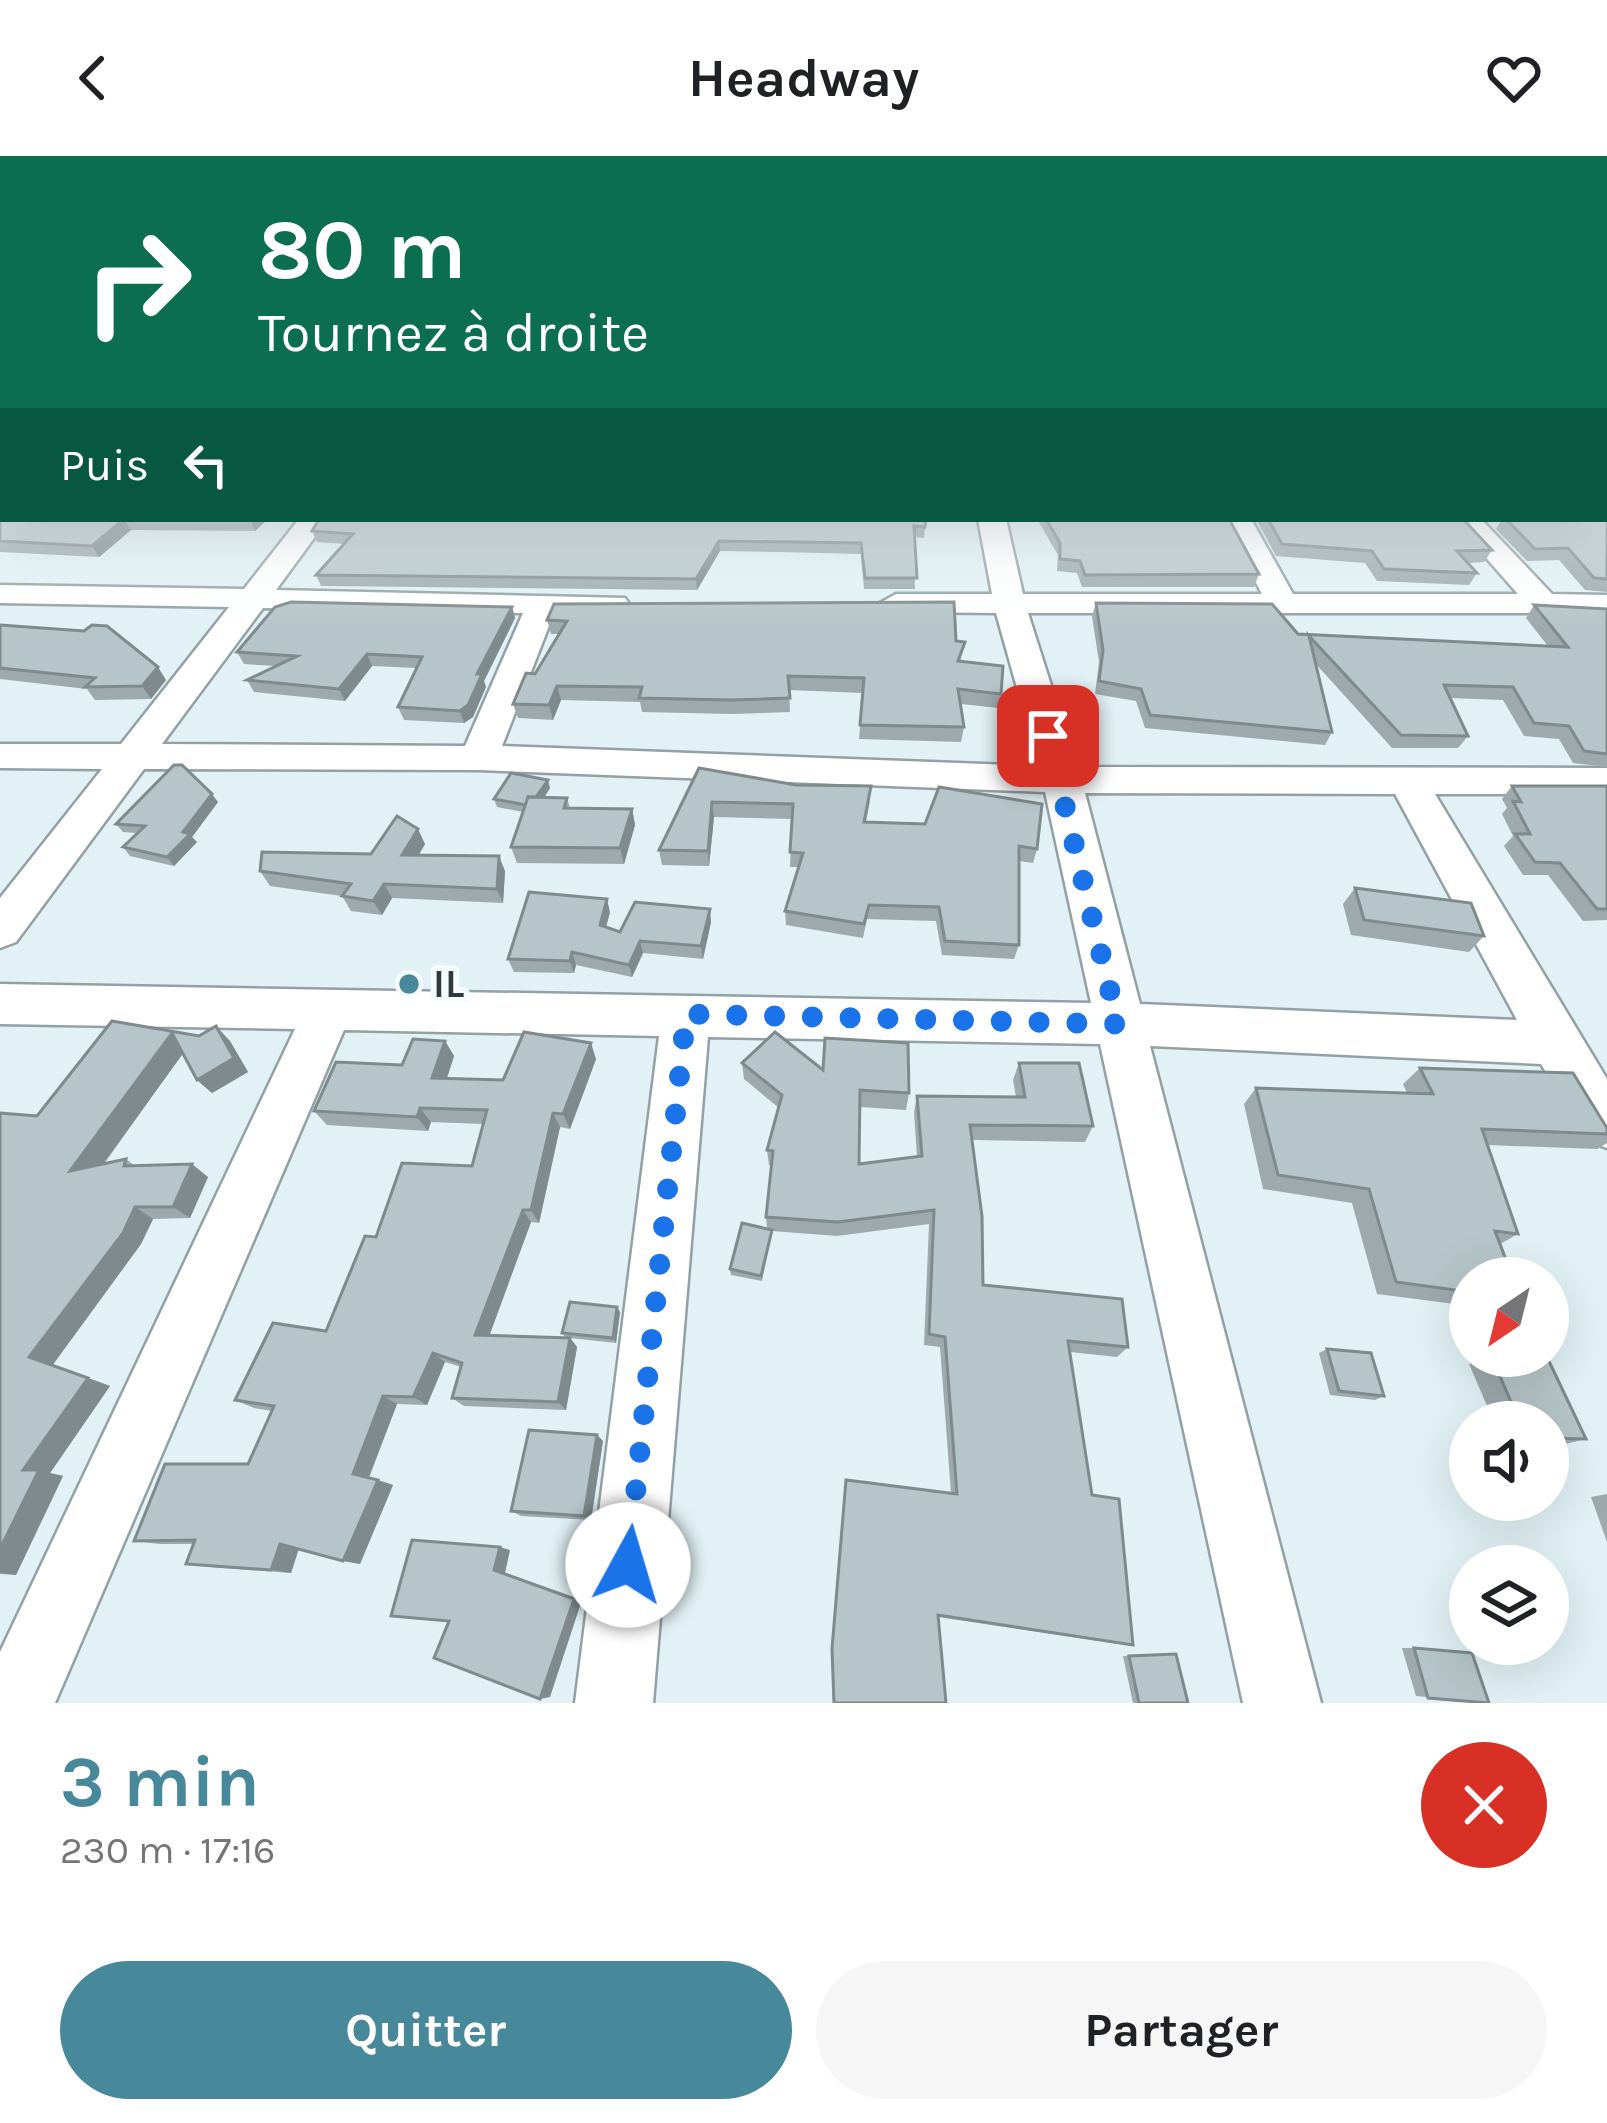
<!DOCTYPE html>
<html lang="fr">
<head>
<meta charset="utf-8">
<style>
	body { margin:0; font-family:Karla,sans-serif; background:#f6f6f6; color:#202124; height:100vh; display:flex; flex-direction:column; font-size:45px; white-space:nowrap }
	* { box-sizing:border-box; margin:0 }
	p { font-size:39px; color:#757577 }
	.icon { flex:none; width:66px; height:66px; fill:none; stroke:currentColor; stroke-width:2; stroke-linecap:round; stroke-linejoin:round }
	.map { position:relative; height:1547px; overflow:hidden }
	.side { display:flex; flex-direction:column; background:#fff; flex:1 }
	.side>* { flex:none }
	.top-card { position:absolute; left:0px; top:0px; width:1608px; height:366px; box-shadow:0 12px 48px #0002; background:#0b6e4f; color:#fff; overflow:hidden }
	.needle { width:78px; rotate:215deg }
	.fabs { position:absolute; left:1449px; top:1101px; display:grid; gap:24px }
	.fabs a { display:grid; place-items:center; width:120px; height:120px; border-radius:50%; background:#fff; box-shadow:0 12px 48px #0002; font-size:60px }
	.pin { position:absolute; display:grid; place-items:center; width:102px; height:102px; color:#fff; margin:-51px; border-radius:24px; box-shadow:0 6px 18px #0006 }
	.me { position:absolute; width:132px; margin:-66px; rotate:6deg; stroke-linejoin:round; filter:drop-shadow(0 0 9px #0008) }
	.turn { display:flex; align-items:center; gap:42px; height:252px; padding:0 60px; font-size:54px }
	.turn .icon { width:156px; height:156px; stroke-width:2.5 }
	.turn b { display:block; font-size:84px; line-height:102px }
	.then { display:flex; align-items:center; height:114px; padding:0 60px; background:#0003; gap:24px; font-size:45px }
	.round { display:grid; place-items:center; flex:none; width:126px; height:126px; border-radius:63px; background:#f6f6f6 }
	.headline { display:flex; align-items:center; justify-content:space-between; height:204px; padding:0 60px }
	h1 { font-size:72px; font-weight:700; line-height:90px; color:#47899a }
	.button { display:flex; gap:24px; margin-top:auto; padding:24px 60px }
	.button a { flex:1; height:138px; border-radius:72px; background:#47899a; color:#fff; font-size:48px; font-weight:700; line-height:138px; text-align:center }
	.button a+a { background:#f6f6f6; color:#202124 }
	header { display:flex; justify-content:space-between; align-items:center; height:156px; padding:0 60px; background:#fff; font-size:54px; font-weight:700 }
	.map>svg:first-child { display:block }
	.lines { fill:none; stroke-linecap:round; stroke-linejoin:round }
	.minor-casing { stroke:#92a1a5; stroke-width:5 }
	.minor { fill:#fff; fill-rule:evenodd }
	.wall { fill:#9da9ad }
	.shaded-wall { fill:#7f8a8d }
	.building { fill:#b6c5c9; stroke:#7f8a8d; stroke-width:3 }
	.route { stroke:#1a73e8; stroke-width:21; stroke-dasharray:0 37.8 }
	.poi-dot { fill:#47899a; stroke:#f6fcfe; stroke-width:4.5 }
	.labels { text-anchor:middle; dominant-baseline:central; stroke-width:12; stroke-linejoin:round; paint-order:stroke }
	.poi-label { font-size:39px; font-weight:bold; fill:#33393a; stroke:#f6fcfe; text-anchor:start }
</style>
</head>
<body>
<header><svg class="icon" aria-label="back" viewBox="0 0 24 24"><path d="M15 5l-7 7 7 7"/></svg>Headway<svg class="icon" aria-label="heart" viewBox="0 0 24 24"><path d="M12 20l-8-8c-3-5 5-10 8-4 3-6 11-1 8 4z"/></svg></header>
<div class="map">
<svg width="1607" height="1547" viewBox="0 0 1607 1547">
	<rect width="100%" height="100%" fill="#e1f1f5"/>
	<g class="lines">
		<!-- minor casing -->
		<g class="minor-casing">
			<path id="minor" d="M 299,363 L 328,363 L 276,434 L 625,442 L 630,449 L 614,458 L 554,457 L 502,590 L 1039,610 L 996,457 L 896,456 L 880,447 L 896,438 L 992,438 L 978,363 L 1006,363 L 1023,438 L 1262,438 L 1223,363 L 1251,363 L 1293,438 L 1518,438 L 1452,363 L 1481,363 L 1552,438 L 1607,439 L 1607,457 L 1028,457 L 1077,611 L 1607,612 L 1607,638 L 1435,638 L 1607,923 L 1607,992 L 1588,985 L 1541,908 L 1150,890 L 1321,1547 L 1243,1547 L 1100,888 L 708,881 L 653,1547 L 575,1547 L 659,880 L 344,874 L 55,1547 L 0,1547 L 0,1496 L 295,873 L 0,868 L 0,828 L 1091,847 L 1045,636 L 479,614 L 144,613 L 16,786 L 0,792 L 0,742 L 102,613 L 0,612 L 0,588 L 121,588 L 229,451 L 0,447 L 0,429 L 244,433 ZM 263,452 L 523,457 L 465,590 L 162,588 ZM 1085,637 L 1395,638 L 1517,864 L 1140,848 Z"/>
		</g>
		<!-- minor -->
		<use href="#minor" class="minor"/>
	</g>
	<!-- wall -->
	<g class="wall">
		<path d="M 0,254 L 3,363 L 268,363 L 255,375 L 131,374 L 99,401 L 0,396 Z"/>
		<path d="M 1607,254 L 1607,436 L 1585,434 L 1559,404 L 1527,405 L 1496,373 L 1501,365 L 1499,363 L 1605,363 Z"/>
		<path d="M 926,363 L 924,382 L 914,381 L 915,433 L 864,433 L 861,398 L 780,396 L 720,395 L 697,434 L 321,430 L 316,419 L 344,388 L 317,386 L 312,375 Z"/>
		<path d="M 1037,363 L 1229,363 L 1259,418 L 1254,431 L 1082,431 L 1077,417 L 1057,415 L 1058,399 Z"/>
		<path d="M 1256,363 L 1463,363 L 1492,394 L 1484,406 L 1468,407 L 1477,417 L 1469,429 L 1377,425 L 1365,407 L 1276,400 Z"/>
		<path d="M 1096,447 L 1298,478 L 1548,490 L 1526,462 L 1534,449 L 1607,453 L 1607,611 L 1573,607 L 1559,583 L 1524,580 L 1503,544 L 1450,542 L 1468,580 L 1458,592 L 1392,592 L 1315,507 L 1332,576 L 1325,589 L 1145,572 L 1136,545 L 1095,538 L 1099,506 L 1092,460 Z"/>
		<path d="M 512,451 L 515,462 L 484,525 L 486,531 L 473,561 L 464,567 L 404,564 L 398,551 L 417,512 L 372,510 L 345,545 L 254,536 L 247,524 L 276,510 L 244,508 L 237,496 Z"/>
		<path d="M 547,464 L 956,485 L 961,505 L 1001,538 L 998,552 L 961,548 L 964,571 L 961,586 L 859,583 L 863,537 L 789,534 L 790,556 L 732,558 L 642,556 L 640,546 L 561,544 L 553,564 L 518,562 L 513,548 L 535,518 L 558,478 L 551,478 Z"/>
		<path d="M 0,469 L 166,524 L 151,543 L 95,544 L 87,533 L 0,523 Z"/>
		<path d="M 699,612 L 870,645 L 866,666 L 1037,693 L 1033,707 L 1019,705 L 1019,789 L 1014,803 L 942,799 L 936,765 L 867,763 L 863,782 L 786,769 L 785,755 L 798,711 L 790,711 L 792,663 L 714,661 L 709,710 L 662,709 L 659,694 Z"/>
		<path d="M 1512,630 L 1607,630 L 1607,764 L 1583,765 L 1548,719 L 1523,719 L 1504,690 L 1513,680 L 1502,658 L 1507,652 L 1502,643 Z"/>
		<path d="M 550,632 L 544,642 L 567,642 L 570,652 L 632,653 L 635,669 L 624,708 L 517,707 L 511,691 L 523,656 L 497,651 L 494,643 Z"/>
		<path d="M 218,646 L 192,681 L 197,686 L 174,710 L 130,700 L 123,691 L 137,677 L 123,676 L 116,668 Z"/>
		<path d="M 425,688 L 419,699 L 505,715 L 503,747 L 392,742 L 382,759 L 351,755 L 342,740 L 270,730 L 260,715 Z"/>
		<path d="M 1355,732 L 1484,780 L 1469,796 L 1351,779 L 1343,748 Z"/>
		<path d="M 610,756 L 606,771 L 620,776 L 711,766 L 703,803 L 643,797 L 632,821 L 576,809 L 574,817 L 514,816 L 508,803 Z"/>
		<path d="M 112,865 L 230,885 L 248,916 L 212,937 L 197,924 L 183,897 L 104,1008 L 126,1003 L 135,1010 L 208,1021 L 190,1062 L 153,1063 L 141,1088 L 52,1209 L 110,1230 L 50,1317 L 63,1320 L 16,1419 L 0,1418 L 0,957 L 37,960 Z"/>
		<path d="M 445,885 L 454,900 L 447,922 L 503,924 L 596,903 L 570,973 L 560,971 L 539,1067 L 531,1066 L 489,1179 L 565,1181 L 562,1177 L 620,1156 L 616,1187 L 570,1182 L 577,1191 L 566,1254 L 464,1250 L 452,1242 L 461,1211 L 445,1206 L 427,1249 L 397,1248 L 369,1322 L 393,1329 L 360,1408 L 299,1393 L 291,1417 L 209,1411 L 186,1408 L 194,1388 L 159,1388 L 134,1385 L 248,1308 L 272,1255 L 254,1252 L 235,1244 L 326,1175 L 376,1081 L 472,1010 L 483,968 L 431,966 L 428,975 L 327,969 L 314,955 L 402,909 Z"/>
		<path d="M 742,907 L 823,914 L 909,937 L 906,954 L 860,951 L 859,1008 L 917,1001 L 914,956 L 917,940 L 1016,941 L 1013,924 L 1019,907 L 1093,970 L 1085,986 L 973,984 L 983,1129 L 1128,1191 L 1117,1201 L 1070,1196 L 1092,1339 L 1133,1489 L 1119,1488 L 938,1461 L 946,1547 L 833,1547 L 831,1493 L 846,1324 L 951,1337 L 940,1191 L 924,1189 L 929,1068 L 837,1080 L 772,1075 L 762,1125 L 731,1119 L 730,1113 L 767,1072 L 766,1061 L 771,1010 L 769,1009 L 767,994 L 779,952 L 744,923 Z"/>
		<path d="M 1420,912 L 1607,972 L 1607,987 L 1597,993 L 1487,989 L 1518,1078 L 1500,1088 L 1470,1122 L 1470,1150 L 1377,1138 L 1352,1047 L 1263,1033 L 1244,948 L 1256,932 L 1407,937 L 1403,928 Z"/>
		<path d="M 1327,1193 L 1384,1240 L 1375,1244 L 1330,1239 L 1319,1197 Z"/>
		<path d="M 1487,1200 L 1547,1201 L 1586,1283 L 1561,1289 L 1548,1289 L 1548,1266 L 1494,1266 L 1469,1208 Z"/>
		<path d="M 597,1279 L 603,1285 L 591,1364 L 521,1360 L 511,1355 Z"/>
		<path d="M 1607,1338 L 1607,1386 L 1591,1341 Z"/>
		<path d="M 1402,1492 L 1414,1492 L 1489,1547 L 1416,1540 Z"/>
		<path d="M 1176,1498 L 1188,1547 L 1133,1547 L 1123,1500 Z"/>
	</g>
	<!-- shaded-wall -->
	<g class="shaded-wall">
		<path d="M 124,363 L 131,374 L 99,401 L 92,390 Z"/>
		<path d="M 251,363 L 268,363 L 255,375 Z"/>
		<path d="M 719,385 L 720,395 L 697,434 L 696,423 Z"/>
		<path d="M 512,451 L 515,462 L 484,525 L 486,531 L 473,561 L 464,567 L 460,555 Z"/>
		<path d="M 367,498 L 372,510 L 345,545 L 339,533 Z"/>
		<path d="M 158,511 L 166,524 L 151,543 L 142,530 Z"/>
		<path d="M 557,530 L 561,544 L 553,564 L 549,549 Z"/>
		<path d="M 548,624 L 550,632 L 533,658 L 530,650 Z"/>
		<path d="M 212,638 L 218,646 L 192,681 L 197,686 L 174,710 L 167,701 Z"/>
		<path d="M 712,646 L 714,661 L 709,710 L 708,695 Z"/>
		<path d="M 632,653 L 635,669 L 624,708 L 620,692 Z"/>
		<path d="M 418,673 L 425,688 L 410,713 L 402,699 Z"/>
		<path d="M 499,700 L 505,715 L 503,747 L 497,733 Z"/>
		<path d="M 384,728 L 392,742 L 382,759 L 373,745 Z"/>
		<path d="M 607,743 L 610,756 L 603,782 L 600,769 Z"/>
		<path d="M 710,753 L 711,766 L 703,803 L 701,790 Z"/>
		<path d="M 640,785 L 643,797 L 632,821 L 629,809 Z"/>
		<path d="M 572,796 L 576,809 L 574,817 L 570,805 Z"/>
		<path d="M 216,870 L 230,885 L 248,916 L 212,937 L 197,924 Z"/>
		<path d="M 172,877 L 187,892 L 89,1027 L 70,1015 Z"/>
		<path d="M 445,885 L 454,900 L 442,937 L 432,922 Z"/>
		<path d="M 591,887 L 596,903 L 570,973 L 563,958 Z"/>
		<path d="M 420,952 L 431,966 L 428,975 L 417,961 Z"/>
		<path d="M 553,957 L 560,971 L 539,1067 L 531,1054 Z"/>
		<path d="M 192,1008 L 208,1021 L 190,1062 L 173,1051 Z"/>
		<path d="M 135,1051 L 153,1063 L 141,1088 L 52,1210 L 29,1201 Z"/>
		<path d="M 523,1054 L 531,1066 L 486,1189 L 475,1179 Z"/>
		<path d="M 617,1151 L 620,1156 L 616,1187 L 613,1182 Z"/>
		<path d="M 570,1182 L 577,1191 L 566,1254 L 558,1246 Z"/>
		<path d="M 433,1197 L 445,1206 L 427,1249 L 413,1241 Z"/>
		<path d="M 88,1222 L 110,1230 L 50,1317 L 63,1320 L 16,1419 L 0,1417 L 0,1393 L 23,1314 Z"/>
		<path d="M 383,1240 L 397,1248 L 368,1323 L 353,1318 Z"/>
		<path d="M 597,1279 L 603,1285 L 591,1364 L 584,1360 Z"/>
		<path d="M 378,1324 L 393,1329 L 360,1408 L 343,1405 Z"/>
		<path d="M 280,1388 L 299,1391 L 291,1417 L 271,1414 Z"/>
		<path d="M 500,1391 L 510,1394 L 505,1417 L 582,1444 L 550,1541 L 540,1543 L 494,1414 Z"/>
	</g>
	<!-- building -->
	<g class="building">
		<path d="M 0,254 L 3,254 L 3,363 L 124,363 L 92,390 L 0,385 Z"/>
		<path d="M 1605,254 L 1607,254 L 1607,423 L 1594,422 L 1568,392 L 1535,393 L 1506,363 L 1605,363 Z"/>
		<path d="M 132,363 L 251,363 L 250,364 Z"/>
		<path d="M 319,363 L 926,363 L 925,371 L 914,370 L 917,422 L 865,422 L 861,387 L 719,385 L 696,423 L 316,419 L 353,378 L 312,375 Z"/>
		<path d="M 1046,363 L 1229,363 L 1259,418 L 1085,419 L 1080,405 L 1060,403 L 1060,387 Z"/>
		<path d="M 1268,363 L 1463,363 L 1492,394 L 1457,395 L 1477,417 L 1384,413 L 1372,395 L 1282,388 Z"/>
		<path d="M 291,446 L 512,451 L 477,518 L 482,518 L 468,549 L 460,555 L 398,551 L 422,501 L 367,498 L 339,533 L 247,524 L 297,500 L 237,496 L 275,451 Z"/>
		<path d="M 954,446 L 956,485 L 965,486 L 958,505 L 1003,510 L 1001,538 L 958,533 L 964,571 L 860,569 L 864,522 L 788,520 L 790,542 L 731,544 L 639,542 L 642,531 L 557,530 L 549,549 L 513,548 L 526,517 L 535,518 L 567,465 L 547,464 L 554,448 Z"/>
		<path d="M 1096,447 L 1272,448 L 1298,478 L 1568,491 L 1534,449 L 1607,453 L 1607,598 L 1584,595 L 1569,570 L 1534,567 L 1513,531 L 1444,529 L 1468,580 L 1401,579 L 1309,480 L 1332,576 L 1150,559 L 1141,533 L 1099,525 L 1103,494 Z"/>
		<path d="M 0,469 L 84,475 L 92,469 L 107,470 L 158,511 L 142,530 L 85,531 L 95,522 L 0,512 Z"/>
		<path d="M 174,609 L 182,609 L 212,638 L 183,676 L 190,678 L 167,701 L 123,691 L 145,670 L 116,668 Z"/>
		<path d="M 699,612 L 796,629 L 871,630 L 864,666 L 925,668 L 939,631 L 1042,648 L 1037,693 L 1019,690 L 1019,789 L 945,785 L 939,751 L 869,749 L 864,768 L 785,755 L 803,697 L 790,696 L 793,648 L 712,646 L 708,695 L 659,694 Z"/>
		<path d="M 511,617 L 548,624 L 536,641 L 528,641 L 526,649 L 494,643 Z"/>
		<path d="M 1512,630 L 1607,630 L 1607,753 L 1597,753 L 1560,707 L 1535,706 L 1515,678 L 1530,678 L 1513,645 L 1521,646 Z"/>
		<path d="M 528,641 L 567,642 L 564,652 L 632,653 L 620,692 L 511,691 Z"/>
		<path d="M 397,660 L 418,673 L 402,699 L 499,700 L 497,733 L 384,728 L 373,745 L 342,740 L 351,728 L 260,715 L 262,696 L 371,698 Z"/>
		<path d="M 1355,732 L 1471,747 L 1484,780 L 1364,764 Z"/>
		<path d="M 529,736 L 607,743 L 600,769 L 620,776 L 635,746 L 710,753 L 701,790 L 640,785 L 629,809 L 572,796 L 570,805 L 508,803 Z"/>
		<path d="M 112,865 L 199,880 L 216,870 L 234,902 L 197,924 L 172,877 L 70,1015 L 126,1003 L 124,1010 L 192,1008 L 173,1051 L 135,1051 L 123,1077 L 29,1201 L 88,1222 L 23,1314 L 39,1314 L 0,1393 L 0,957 L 37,960 Z"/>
		<path d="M 524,876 L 591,887 L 563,958 L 553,957 L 531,1054 L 523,1054 L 475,1179 L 570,1182 L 558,1246 L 452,1242 L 462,1207 L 433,1197 L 413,1241 L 383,1240 L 353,1318 L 378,1324 L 343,1405 L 280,1388 L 271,1414 L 186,1408 L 195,1384 L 134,1385 L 165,1308 L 248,1308 L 274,1250 L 235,1244 L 273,1167 L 326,1175 L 365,1080 L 376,1081 L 402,1007 L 472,1010 L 487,954 L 420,952 L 417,961 L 314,955 L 336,906 L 402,909 L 413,883 L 445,885 L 432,922 L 503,924 Z"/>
		<path d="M 775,876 L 823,914 L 825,882 L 908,887 L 909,937 L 860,934 L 859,1008 L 922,1000 L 917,940 L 1025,941 L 1019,907 L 1079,907 L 1093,970 L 970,969 L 982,1060 L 983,1129 L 1122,1143 L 1128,1191 L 1068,1185 L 1092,1339 L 1119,1343 L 1133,1489 L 938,1459 L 946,1547 L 834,1547 L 832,1493 L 846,1324 L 957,1338 L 945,1181 L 929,1178 L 934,1054 L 838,1066 L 766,1061 L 773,995 L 767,994 L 782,939 L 742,907 Z"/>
		<path d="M 1420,912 L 1573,917 L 1607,972 L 1607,978 L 1482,973 L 1518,1078 L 1495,1075 L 1513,1122 L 1470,1122 L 1470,1136 L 1396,1126 L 1369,1033 L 1278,1019 L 1256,932 L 1433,938 Z"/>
		<path d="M 742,1067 L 772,1074 L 761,1120 L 730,1113 Z"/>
		<path d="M 570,1146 L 617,1151 L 613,1182 L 562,1177 Z"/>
		<path d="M 1327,1193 L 1371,1197 L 1384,1240 L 1339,1235 Z"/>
		<path d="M 1491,1200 L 1547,1201 L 1586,1283 L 1548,1282 L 1548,1266 L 1520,1266 Z"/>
		<path d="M 529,1274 L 597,1279 L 584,1360 L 511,1355 Z"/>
		<path d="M 412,1384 L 500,1391 L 494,1414 L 574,1443 L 540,1543 L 434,1502 L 449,1465 L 391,1460 Z"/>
		<path d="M 1414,1492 L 1472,1497 L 1489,1547 L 1428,1542 Z"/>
		<path d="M 1176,1498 L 1188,1547 L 1139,1547 L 1129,1500 Z"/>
	</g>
	<!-- sky -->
	<linearGradient id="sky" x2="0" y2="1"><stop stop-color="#7bb0d4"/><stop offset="0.54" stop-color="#f2f9fa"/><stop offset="1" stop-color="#f2f9fa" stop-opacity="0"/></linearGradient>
	<rect width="1607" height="470" fill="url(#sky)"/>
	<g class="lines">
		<!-- route -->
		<path class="route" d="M 628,1409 L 686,858 L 1118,868 L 1048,580"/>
	</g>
	<!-- markers -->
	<circle class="poi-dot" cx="409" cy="828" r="12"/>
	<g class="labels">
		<!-- poi labels -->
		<g class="poi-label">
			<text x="433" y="828">IL</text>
		</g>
	</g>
</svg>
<div class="fabs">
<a><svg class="needle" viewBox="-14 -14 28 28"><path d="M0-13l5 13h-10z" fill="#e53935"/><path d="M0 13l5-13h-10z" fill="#757577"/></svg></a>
<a><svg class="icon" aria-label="sound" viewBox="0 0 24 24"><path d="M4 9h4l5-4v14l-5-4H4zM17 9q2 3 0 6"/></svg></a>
<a><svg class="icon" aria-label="layers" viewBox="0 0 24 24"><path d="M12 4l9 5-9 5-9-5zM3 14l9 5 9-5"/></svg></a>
</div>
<div class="pin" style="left:1048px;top:580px;background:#d93025"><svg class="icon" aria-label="arrive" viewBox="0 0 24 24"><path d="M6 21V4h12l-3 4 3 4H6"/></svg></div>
<svg class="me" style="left:628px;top:1409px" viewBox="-20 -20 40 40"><circle r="19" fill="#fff"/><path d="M0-13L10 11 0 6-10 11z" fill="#1a73e8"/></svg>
<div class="top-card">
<div class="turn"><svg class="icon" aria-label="right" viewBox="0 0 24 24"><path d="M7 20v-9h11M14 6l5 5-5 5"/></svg><div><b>80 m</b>Tournez à droite</div></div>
<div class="then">Puis<svg class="icon" aria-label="left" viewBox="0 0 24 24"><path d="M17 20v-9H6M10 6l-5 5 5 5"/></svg></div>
</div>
</div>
<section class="side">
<div class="headline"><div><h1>3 min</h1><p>230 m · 17:16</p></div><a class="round" style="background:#d93025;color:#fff"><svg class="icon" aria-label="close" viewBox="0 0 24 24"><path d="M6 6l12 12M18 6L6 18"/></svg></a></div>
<div class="button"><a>Quitter</a><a>Partager</a></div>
</section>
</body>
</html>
